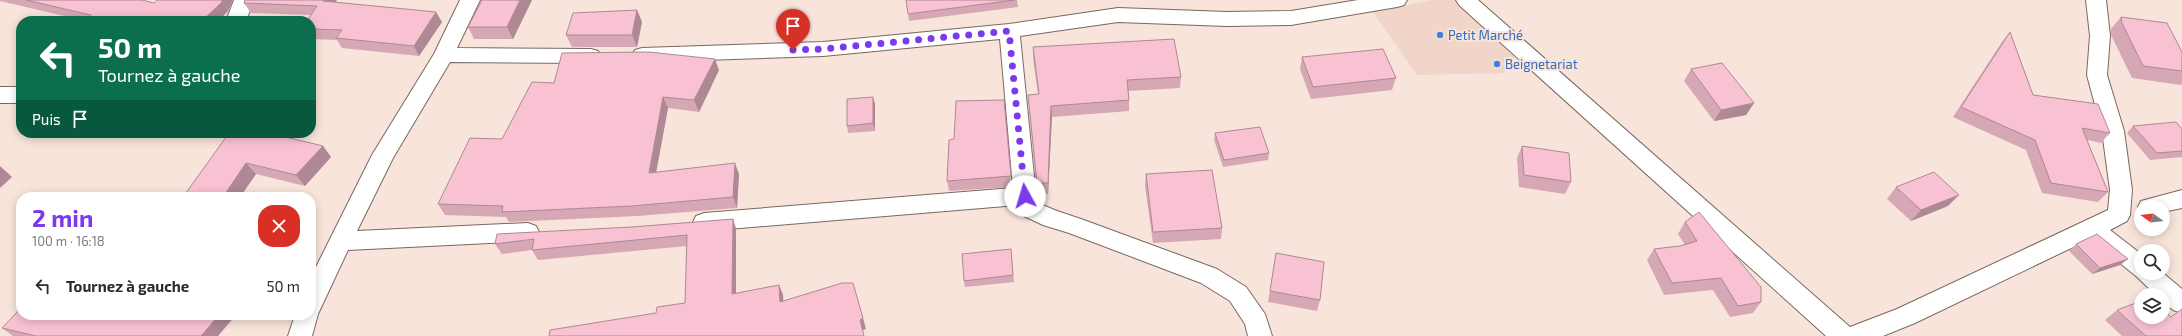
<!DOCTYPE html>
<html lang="fr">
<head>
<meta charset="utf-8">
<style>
	body { margin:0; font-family:"Exo 2",sans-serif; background:#f7f7f7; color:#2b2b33; height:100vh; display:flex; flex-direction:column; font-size:15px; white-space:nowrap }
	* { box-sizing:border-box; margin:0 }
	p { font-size:13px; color:#7c7c81 }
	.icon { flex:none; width:22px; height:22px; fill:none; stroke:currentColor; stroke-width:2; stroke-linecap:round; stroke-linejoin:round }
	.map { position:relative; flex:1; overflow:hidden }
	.drawer { position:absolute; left:16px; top:192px; width:300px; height:128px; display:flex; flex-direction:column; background:#fff; border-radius:16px; box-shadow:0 2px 10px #0003 }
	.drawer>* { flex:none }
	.banner { position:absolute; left:16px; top:16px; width:300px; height:122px; border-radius:16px; box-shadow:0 2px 10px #0003; background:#0b6e4f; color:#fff; overflow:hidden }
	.needle { width:26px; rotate:284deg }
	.tools { position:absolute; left:2134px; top:200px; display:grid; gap:8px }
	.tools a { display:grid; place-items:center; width:36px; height:36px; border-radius:50%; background:#fff; box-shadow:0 2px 10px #0003; font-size:20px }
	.pin { position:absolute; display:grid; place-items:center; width:34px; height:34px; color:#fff; margin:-41px -17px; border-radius:50% 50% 50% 0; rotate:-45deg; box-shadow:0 0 4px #0007 }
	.pin .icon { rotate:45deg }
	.me { position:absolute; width:44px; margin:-22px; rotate:354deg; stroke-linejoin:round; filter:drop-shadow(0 0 3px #0008) }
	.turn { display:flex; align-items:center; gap:14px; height:84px; padding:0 16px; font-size:18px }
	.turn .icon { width:52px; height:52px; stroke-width:2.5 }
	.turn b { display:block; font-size:28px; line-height:34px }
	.then { display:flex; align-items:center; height:38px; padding:0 16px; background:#0003; gap:8px; font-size:15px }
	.round { display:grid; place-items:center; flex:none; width:42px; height:42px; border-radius:16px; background:#f7f7f7 }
	.summary { display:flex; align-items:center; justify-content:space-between; height:68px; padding:0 16px }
	h1 { font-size:24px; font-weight:700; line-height:30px; color:#7c3aed }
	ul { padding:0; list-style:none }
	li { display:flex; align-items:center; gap:12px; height:52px; padding:0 16px }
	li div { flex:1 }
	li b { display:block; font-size:15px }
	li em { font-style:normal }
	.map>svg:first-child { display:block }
	.built { fill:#f0d5c8 }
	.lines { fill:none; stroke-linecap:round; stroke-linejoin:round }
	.minor-casing { stroke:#79685f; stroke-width:2 }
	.minor { fill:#fff; fill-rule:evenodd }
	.wall { fill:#d6a7b5 }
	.shaded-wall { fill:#ae8894 }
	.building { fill:#f9c2d3; stroke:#ae8894 }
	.route { stroke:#7c3aed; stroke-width:7; stroke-dasharray:0 12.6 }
	.shop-dot { fill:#3f7fe0; stroke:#f8e4da; stroke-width:1.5 }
	.labels { text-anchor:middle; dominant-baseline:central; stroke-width:4; stroke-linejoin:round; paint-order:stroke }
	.shop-label { font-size:13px; fill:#366cbe; stroke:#f8e4da; text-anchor:start }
</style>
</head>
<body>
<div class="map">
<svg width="2182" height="336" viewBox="0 0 2182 336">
	<rect width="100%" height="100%" fill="#f8e4da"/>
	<!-- built -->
	<path class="built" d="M 1432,0 L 1455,0 L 1515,57 L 1503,73 L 1417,75 L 1373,12 Z"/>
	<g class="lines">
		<!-- minor casing -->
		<g class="minor-casing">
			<g id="minor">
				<path d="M 234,0 L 254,0 L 246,21 L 226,21 Z"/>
				<path d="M 460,0 L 480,0 L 457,48 L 591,49 L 598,51 L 601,56 L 598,61 L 591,63 L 450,62 L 393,158 L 357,231 L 528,223 L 536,226 L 539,232 L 536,238 L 528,241 L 348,250 L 318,314 L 312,336 L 288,336 L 295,315 L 311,315 L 311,277 L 372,155 L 434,54 Z"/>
				<path d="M 1358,0 L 1407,0 L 1404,5 L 1397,7 L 1291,25 L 1227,26 L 1118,22 L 1020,36 L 1036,196 L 1040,204 L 1057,211 L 1081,219 L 1217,269 L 1246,287 L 1265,314 L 1272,336 L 1248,336 L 1245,324 L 1230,301 L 1201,283 L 1069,233 L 1043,225 L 1024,216 L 1018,205 L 704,231 L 696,228 L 693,222 L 696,216 L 704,213 L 1013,188 L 1000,39 L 823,56 L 642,62 L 635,60 L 632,55 L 635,50 L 642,48 L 823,42 L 1009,24 L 1118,8 L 1227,12 L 1291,11 Z"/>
				<path d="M 1456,0 L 1478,0 L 1850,327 L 1897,309 L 2108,210 L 2110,190 L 2102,131 L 2087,75 L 2090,36 L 2086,0 L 2106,0 L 2110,36 L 2107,75 L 2124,131 L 2132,190 L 2130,215 L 2127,221 L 2110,230 L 2141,254 L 2141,273 L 2163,273 L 2182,289 L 2182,313 L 2173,310 L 2163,301 L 2163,295 L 2156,295 L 2136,276 L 2090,239 L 1915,323 L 1883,336 L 1826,336 L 1459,5 Z"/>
				<rect x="0" y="87" width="21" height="16"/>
				<path d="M 2182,190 L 2182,208 L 2163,212 L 2163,207 L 2141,207 L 2141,213 L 2138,207 L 2141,201 Z"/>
			</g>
		</g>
		<!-- minor -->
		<use href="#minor" class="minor"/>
	</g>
	<!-- wall -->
	<g class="wall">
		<path d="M 0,0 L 142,0 L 154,3 L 157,0 L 233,0 L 228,11 L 218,21 L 86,21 L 0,1 Z"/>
		<path d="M 245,0 L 337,0 L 335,2 L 442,22 L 419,56 L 342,48 L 337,40 L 311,39 L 311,15 L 251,13 L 244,3 Z"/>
		<path d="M 532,0 L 513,39 L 474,39 L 468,27 Z"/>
		<path d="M 906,0 L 1017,0 L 1018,7 L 909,21 Z"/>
		<path d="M 637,10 L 642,22 L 637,47 L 572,47 L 566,35 Z"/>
		<path d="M 2121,17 L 2182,52 L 2182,83 L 2181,85 L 2132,78 L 2111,35 L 2111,29 Z"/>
		<path d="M 2010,32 L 2033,95 L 2110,133 L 2101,143 L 2087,140 L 2108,192 L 2098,202 L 2042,193 L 2026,150 L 1953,117 L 2002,42 Z"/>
		<path d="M 1033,47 L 1181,77 L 1180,88 L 1128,91 L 1129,100 L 1129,111 L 1052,117 L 1048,194 L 1037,194 L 1028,95 L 1038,94 L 1033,58 Z"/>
		<path d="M 1302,57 L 1396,78 L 1392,90 L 1311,99 L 1300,69 Z"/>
		<path d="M 1691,69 L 1754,103 L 1746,115 L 1714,121 L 1684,81 Z"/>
		<path d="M 719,70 L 699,112 L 668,108 L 656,172 L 739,174 L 737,208 L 637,216 L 509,222 L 506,217 L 445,215 L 438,204 L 502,139 L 554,83 Z"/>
		<path d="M 1004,100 L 1011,187 L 949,191 L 947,181 L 954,139 Z"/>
		<path d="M 875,104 L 875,131 L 848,133 L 847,126 Z"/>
		<path d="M 2133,126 L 2182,129 L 2182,157 L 2150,160 L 2127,133 Z"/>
		<path d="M 229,133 L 278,135 L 323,146 L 331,157 L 305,186 L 256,174 L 240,197 Z"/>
		<path d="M 1215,133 L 1269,153 L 1268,160 L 1223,167 L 1214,140 Z"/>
		<path d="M 1522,146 L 1571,182 L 1565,194 L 1519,187 L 1517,158 Z"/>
		<path d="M 1146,174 L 1222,228 L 1221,239 L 1153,243 L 1145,186 Z"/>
		<path d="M 1896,187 L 1948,206 L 1911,221 L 1887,199 Z"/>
		<path d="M 733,219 L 736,229 L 736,293 L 779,285 L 783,295 L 783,301 L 866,329 L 862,330 L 864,336 L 549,336 L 656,313 L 685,303 L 687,246 L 538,260 L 532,250 L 502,254 L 495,244 L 632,227 Z"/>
		<path d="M 1685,222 L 1761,302 L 1753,313 L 1730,317 L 1713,290 L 1664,295 L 1647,260 L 1654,249 L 1680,246 L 1685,245 L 1678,234 Z"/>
		<path d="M 2076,244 L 2120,265 L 2092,274 L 2069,251 Z"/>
		<path d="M 1011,249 L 1014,282 L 965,287 L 964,281 Z"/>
		<path d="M 1276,253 L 1320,300 L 1317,311 L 1268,302 Z"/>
		<path d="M 2117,310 L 2182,336 L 2122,336 L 2105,320 Z"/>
		<path d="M 77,319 L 218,336 L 13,336 L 2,328 Z"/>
	</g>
	<!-- shaded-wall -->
	<g class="shaded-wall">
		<path d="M 222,0 L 233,0 L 228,11 L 218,21 L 202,21 Z"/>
		<path d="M 324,0 L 337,0 L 329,11 L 323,1 Z"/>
		<path d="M 520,0 L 532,0 L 513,39 L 507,27 Z"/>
		<path d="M 637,10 L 642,22 L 637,47 L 632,35 Z"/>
		<path d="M 436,12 L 442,22 L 419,56 L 414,46 Z"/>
		<path d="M 715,59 L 719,70 L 699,112 L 694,100 Z"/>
		<path d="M 663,97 L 668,108 L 654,184 L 649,173 Z"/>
		<path d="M 873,97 L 875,104 L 875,131 L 873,123 Z"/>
		<path d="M 1754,103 L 1746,115 L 1714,121 L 1721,110 Z"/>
		<path d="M 1051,106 L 1052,117 L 1048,194 L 1048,183 Z"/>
		<path d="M 266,133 L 280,133 L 274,143 Z"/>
		<path d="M 323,146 L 331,157 L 305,186 L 296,175 Z"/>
		<path d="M 246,163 L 256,174 L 240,197 L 223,197 Z"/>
		<path d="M 735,163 L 739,174 L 737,208 L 733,197 Z"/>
		<path d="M 0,166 L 12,177 L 0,188 Z"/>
		<path d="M 1959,195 L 1948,206 L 1911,221 L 1921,210 Z"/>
		<path d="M 733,219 L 736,229 L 736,304 L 732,294 Z"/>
		<path d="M 2128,259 L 2120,265 L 2092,274 L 2100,268 Z"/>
		<path d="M 779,285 L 783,295 L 784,312 L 780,302 Z"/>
		<path d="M 219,315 L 236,315 L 218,336 L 201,336 Z"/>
		<path d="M 863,318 L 866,329 L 862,330 L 864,336 L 860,320 Z"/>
	</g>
	<!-- building -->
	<g class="building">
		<path d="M 26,0 L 142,0 L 154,3 L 157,0 L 222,0 L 222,2 L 202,21 L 88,21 L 91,15 Z"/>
		<path d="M 245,0 L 324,0 L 323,1 L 436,12 L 414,46 L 336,38 L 342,30 L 311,29 L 311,21 L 307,21 L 317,6 L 244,3 Z"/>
		<path d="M 482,0 L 520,0 L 507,27 L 468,27 Z"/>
		<path d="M 906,0 L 1015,0 L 908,14 Z"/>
		<path d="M 637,10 L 632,35 L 566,35 L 573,13 Z"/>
		<path d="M 2121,17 L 2167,23 L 2182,52 L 2182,71 L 2143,66 L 2122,23 Z"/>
		<path d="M 2010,32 L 2033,95 L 2098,104 L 2110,133 L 2082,128 L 2108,192 L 2051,183 L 2035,140 L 1961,107 Z"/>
		<path d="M 1174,39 L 1181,77 L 1127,80 L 1129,100 L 1051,106 L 1048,183 L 1037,183 L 1028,95 L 1039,94 L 1033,47 Z"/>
		<path d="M 1383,49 L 1396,78 L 1313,87 L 1302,57 Z"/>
		<path d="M 649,52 L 715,59 L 694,100 L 663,97 L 649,173 L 735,163 L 733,197 L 632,206 L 502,212 L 503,206 L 438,204 L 470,138 L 502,139 L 532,82 L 554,83 L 562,53 Z"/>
		<path d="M 1722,63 L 1754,103 L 1721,110 L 1691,69 Z"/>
		<path d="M 873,97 L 873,123 L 847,126 L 847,99 Z"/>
		<path d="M 1004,100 L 1011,176 L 947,181 L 949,140 L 954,139 L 956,101 Z"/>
		<path d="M 2176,122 L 2182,129 L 2182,151 L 2157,153 L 2133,126 Z"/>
		<path d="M 1260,127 L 1269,153 L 1224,160 L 1215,133 Z"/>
		<path d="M 229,133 L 269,133 L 323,146 L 296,175 L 246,163 L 223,197 L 183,197 Z"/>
		<path d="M 1522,146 L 1569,153 L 1571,182 L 1524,175 Z"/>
		<path d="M 1212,170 L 1222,228 L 1153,232 L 1146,174 Z"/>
		<path d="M 1934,172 L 1959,195 L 1921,210 L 1896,187 Z"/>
		<path d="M 1699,212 L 1761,287 L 1761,302 L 1738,306 L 1721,278 L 1672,283 L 1654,249 L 1680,246 L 1697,241 L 1685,222 Z"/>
		<path d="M 733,219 L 732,294 L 779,285 L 780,302 L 842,283 L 853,283 L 863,318 L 860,320 L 864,336 L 549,336 L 550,330 L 656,313 L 657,307 L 685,303 L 687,235 L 532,250 L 534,239 L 495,244 L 497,234 L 632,227 Z"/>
		<path d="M 2097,234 L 2128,259 L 2100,268 L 2076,244 Z"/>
		<path d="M 1011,249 L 1013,275 L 964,281 L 962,254 Z"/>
		<path d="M 1276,253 L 1324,262 L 1320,300 L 1270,291 Z"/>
		<path d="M 2141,301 L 2141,317 L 2163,317 L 2163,309 L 2171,317 L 2182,309 L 2182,336 L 2146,336 L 2117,310 Z"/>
		<path d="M 21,308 L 21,315 L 61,315 L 77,319 L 80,315 L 219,315 L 201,336 L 36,336 L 2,328 Z"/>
	</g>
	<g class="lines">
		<!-- route -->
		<path class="route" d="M 793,50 L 823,49 L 1009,31 L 1025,196"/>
	</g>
	<!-- markers -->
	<g class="shop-dot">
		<circle cx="1440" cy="35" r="4"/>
		<circle cx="1497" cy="64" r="4"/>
	</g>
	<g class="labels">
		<!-- shop labels -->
		<g class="shop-label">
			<text x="1448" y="35">Petit Marché</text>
			<text x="1505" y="64">Beignetariat</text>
		</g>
	</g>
</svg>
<div class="tools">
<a><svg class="needle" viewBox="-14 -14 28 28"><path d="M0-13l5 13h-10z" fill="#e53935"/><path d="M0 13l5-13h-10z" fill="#7c7c81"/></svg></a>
<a><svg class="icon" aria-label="search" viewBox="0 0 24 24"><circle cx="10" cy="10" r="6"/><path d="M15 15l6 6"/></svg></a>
<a><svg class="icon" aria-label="layers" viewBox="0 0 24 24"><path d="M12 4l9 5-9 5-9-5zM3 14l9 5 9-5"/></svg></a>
</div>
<div class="pin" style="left:793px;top:50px;background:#d93025"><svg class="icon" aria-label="arrive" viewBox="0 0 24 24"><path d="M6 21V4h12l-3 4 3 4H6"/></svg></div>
<svg class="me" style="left:1025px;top:196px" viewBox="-20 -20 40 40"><circle r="19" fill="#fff"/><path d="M0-13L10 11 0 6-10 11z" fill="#7c3aed"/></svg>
<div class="banner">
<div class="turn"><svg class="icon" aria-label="left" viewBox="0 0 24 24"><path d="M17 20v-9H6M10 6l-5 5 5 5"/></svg><div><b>50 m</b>Tournez à gauche</div></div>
<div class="then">Puis<svg class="icon" aria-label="arrive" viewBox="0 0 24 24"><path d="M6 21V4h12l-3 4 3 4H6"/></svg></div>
</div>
<section class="drawer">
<div class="summary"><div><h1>2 min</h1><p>100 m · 16:18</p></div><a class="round" style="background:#d93025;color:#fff"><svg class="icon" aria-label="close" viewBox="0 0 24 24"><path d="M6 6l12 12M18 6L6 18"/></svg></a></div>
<ul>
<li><svg class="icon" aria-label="left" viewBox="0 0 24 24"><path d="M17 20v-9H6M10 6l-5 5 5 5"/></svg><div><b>Tournez à gauche</b></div><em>50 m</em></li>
</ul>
</section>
</div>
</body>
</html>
